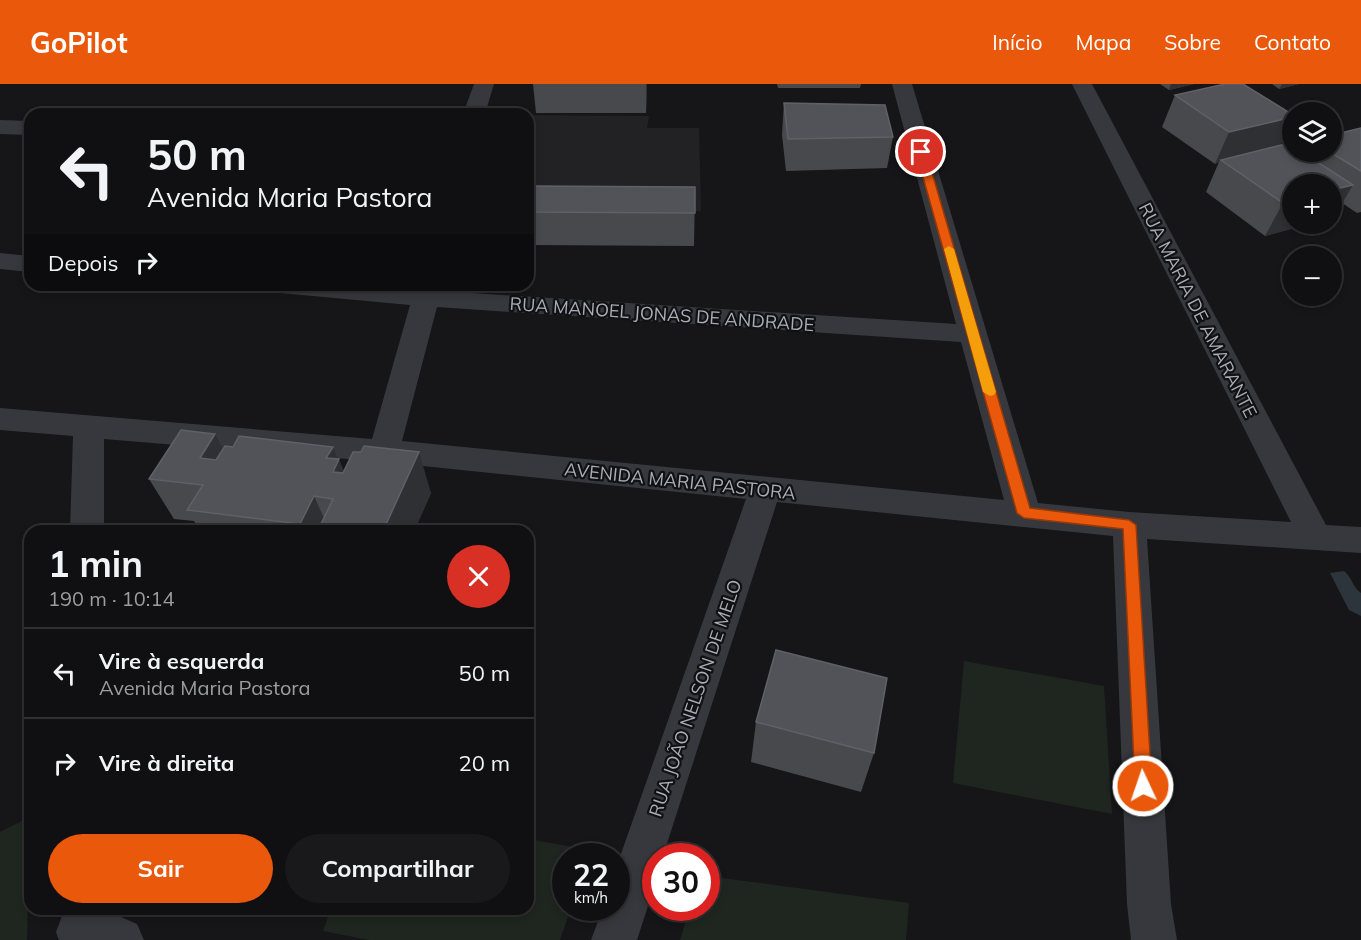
<!DOCTYPE html>
<html lang="pt">
<head>
<meta charset="utf-8">
<style>
	body { margin:0; font-family:Mulish,sans-serif; background:#19191b; color:#f1f3f6; height:100vh; display:flex; flex-direction:column; font-size:22px; white-space:nowrap }
	* { box-sizing:border-box; margin:0 }
	p { font-size:20px; color:#9c9d9f }
	.icon { flex:none; width:33px; height:33px; fill:none; stroke:currentColor; stroke-width:2; stroke-linecap:round; stroke-linejoin:round }
	.map { position:relative; flex:1; overflow:hidden }
	.details { position:absolute; left:24px; top:441px; width:510px; height:390px; display:flex; flex-direction:column; background:#101012; border-radius:18px; box-shadow:0 3px 9px #0003,0 0 0 2px #303032 }
	.details>* { flex:none }
	.guide { position:absolute; left:24px; top:24px; width:510px; height:183px; border-radius:18px; box-shadow:0 3px 9px #0003,0 0 0 2px #303032; background:#101012; color:#f1f3f6; overflow:hidden }
	.fabs { position:absolute; left:1282px; top:18px; display:grid; gap:12px }
	.fabs a { display:grid; place-items:center; width:60px; height:60px; border-radius:50%; background:#101012; box-shadow:0 3px 9px #0003,0 0 0 2px #303032; font-size:30px }
	.speed { position:absolute; left:552px; top:759px; display:flex; gap:12px; font-size:30px; font-weight:700; text-align:center }
	.speed>* { display:grid; place-content:center; width:78px; height:78px; border-radius:50%; background:#101012; box-shadow:0 3px 9px #0003,0 0 0 2px #303032; line-height:1 }
	.speed small { font-size:15px; font-weight:400 }
	.speed .limit { border:9px solid #d22; background:#fff; color:#111 }
	.pin { position:absolute; display:grid; place-items:center; width:51px; height:51px; color:#fff; margin:-26px; border:3px solid #fff; border-radius:50%; box-shadow:0 2px 6px #0007 }
	.me { position:absolute; width:66px; margin:-33px; rotate:357deg; stroke-linejoin:round; filter:drop-shadow(0 0 4px #0008) }
	.turn { display:flex; align-items:center; gap:21px; height:126px; padding:0 24px; font-size:27px }
	.turn .icon { width:78px; height:78px; stroke-width:2.5 }
	.turn b { display:block; font-size:42px; line-height:51px }
	.then { display:flex; align-items:center; height:57px; padding:0 24px; background:#0003; gap:12px; font-size:22px }
	.round { display:grid; place-items:center; flex:none; width:63px; height:63px; border-radius:32px; background:#19191b }
	.headline { display:flex; align-items:center; justify-content:space-between; height:102px; padding:0 24px }
	h1 { font-size:36px; font-weight:700; line-height:45px }
	.button { display:flex; gap:12px; margin-top:auto; padding:12px 24px }
	.button a { flex:1; height:69px; border-radius:36px; background:#ea580c; color:#fff; font-size:24px; font-weight:700; line-height:69px; text-align:center }
	.button a+a { background:#19191b; color:#f1f3f6 }
	ul { padding:0; list-style:none }
	li { display:flex; align-items:center; gap:18px; height:90px; padding:0 24px; border-top:2px solid #303032 }
	li div { flex:1 }
	li b { display:block; font-size:22px }
	li em { font-style:normal }
	header { display:flex; align-items:center; gap:36px; box-sizing:border-box; height:84px; padding:0 30px; background:#ea580c; color:#fff }
	header strong { font-size:28px }
	nav { display:flex; gap:33px; margin-inline-start:auto; font-size:21px }
	.map>svg:first-child { display:block }
	.built { fill:#222225 }
	.green { fill:#1e261f }
	.water { fill:#2c353c }
	.lines { fill:none; stroke-linecap:round; stroke-linejoin:round }
	.minor { fill:#37383d; fill-rule:evenodd }
	.wall { fill:#47494d }
	.shaded-wall { fill:#2f3033 }
	.building { fill:#525359; stroke:#5f6168; stroke-width:1.5 }
	.route { fill:#ea580c; stroke:#983908; stroke-width:1.5 }
	.slow { fill:#f59e0b }
	.labels { text-anchor:middle; dominant-baseline:central; stroke-width:4.5; stroke-linejoin:round; paint-order:stroke }
	.street-label { font-size:18px; fill:#a8adb8; stroke:#111113 }
</style>
</head>
<body>
<header>
<strong>GoPilot</strong>
<nav><a>Início</a><a>Mapa</a><a>Sobre</a><a>Contato</a></nav>
</header>
<div class="map">
<svg width="1361" height="856" viewBox="0 0 1361 856">
	<rect width="100%" height="100%" fill="#161618"/>
	<!-- built -->
	<path class="built" d="M 528,31 L 649,32 L 647,44 L 699,44 L 701,127 L 528,127 Z"/>
	<!-- green -->
	<g class="green">
		<path d="M 964,577 L 1104,602 L 1112,730 L 953,699 Z"/>
		<path d="M 30,733 L 27,856 L 0,856 L 0,748 Z"/>
		<path d="M 528,755 L 590,766 L 588,772 L 566,772 L 566,824 L 571,824 L 560,856 L 369,856 L 323,847 L 331,825 L 528,825 Z"/>
		<path d="M 707,792 L 909,819 L 906,856 L 680,856 L 690,824 L 706,824 Z"/>
	</g>
	<!-- water -->
	<path class="water" d="M 1344,487 C 1352,493 1353,504 1361,509 L 1361,532 L 1349,526 L 1330,489 Z"/>
	<g class="lines">
		<!-- minor -->
		<g class="minor">
			<path d="M 474,0 L 494,0 L 485,30 L 463,30 Z"/>
			<path d="M 892,0 L 912,0 L 1038,419 L 1129,428 L 1291,438 L 1072,0 L 1092,0 L 1326,441 L 1361,443 L 1361,469 L 1147,455 L 1171,820 L 1177,856 L 1131,856 L 1127,820 L 1113,452 L 777,418 L 663,772 L 656,772 L 656,797 L 637,856 L 591,856 L 603,824 L 616,824 L 616,784 L 746,415 L 384,378 L 104,355 L 104,447 L 70,447 L 73,352 L 0,346 L 0,324 L 372,355 L 410,221 L 280,209 L 271,207 L 267,201 L 374,201 L 415,205 L 416,201 L 442,201 L 441,207 L 956,240 ZM 437,223 L 961,258 L 1004,416 L 402,357 Z"/>
			<path d="M 0,36 L 30,37 L 30,51 L 0,50 Z"/>
			<path d="M 0,169 L 30,172 L 30,188 L 0,185 Z"/>
			<path d="M 78,826 L 121,833 L 137,840 L 144,856 L 59,856 L 56,848 L 62,832 Z"/>
		</g>
	</g>
	<!-- wall -->
	<g class="wall">
		<path d="M 533,0 L 647,0 L 646,29 L 536,29 Z"/>
		<path d="M 777,0 L 861,0 L 860,4 L 778,4 Z"/>
		<path d="M 1160,0 L 1194,0 L 1169,6 Z"/>
		<path d="M 1272,0 L 1299,0 L 1279,5 Z"/>
		<path d="M 1175,11 L 1293,31 L 1293,36 L 1280,61 L 1305,70 L 1306,68 L 1332,68 L 1361,44 L 1361,128 L 1357,129 L 1342,119 L 1334,133 L 1265,152 L 1206,108 L 1219,78 L 1215,80 L 1162,43 Z"/>
		<path d="M 784,19 L 893,53 L 887,84 L 786,87 L 782,51 Z"/>
		<path d="M 528,102 L 695,103 L 694,162 L 528,161 Z"/>
		<path d="M 223,365 L 338,375 L 344,387 L 431,409 L 414,447 L 200,447 L 194,437 L 174,435 L 149,395 Z"/>
		<path d="M 756,638 L 874,669 L 861,708 L 751,678 Z"/>
	</g>
	<!-- shaded-wall -->
	<g class="shaded-wall">
		<path d="M 646,0 L 647,0 L 646,29 Z"/>
		<path d="M 1171,0 L 1194,0 L 1169,6 Z"/>
		<path d="M 1282,0 L 1299,0 L 1279,5 Z"/>
		<path d="M 1293,33 L 1293,36 L 1279,64 L 1221,76 L 1219,78 L 1215,80 L 1229,48 Z"/>
		<path d="M 1353,101 L 1334,133 L 1332,134 L 1332,106 Z"/>
		<path d="M 1293,117 L 1293,140 L 1311,140 L 1265,152 L 1283,119 Z"/>
		<path d="M 215,350 L 236,390 L 200,374 Z"/>
		<path d="M 333,363 L 339,377 L 339,375 L 355,416 L 350,428 L 326,374 Z"/>
		<path d="M 419,368 L 431,409 L 414,447 L 383,447 Z"/>
		<path d="M 314,412 L 329,445 L 319,444 L 320,447 L 303,447 L 300,440 Z"/>
	</g>
	<!-- building -->
	<g class="building">
		<path d="M 1225,0 L 1243,0 L 1293,31 L 1293,33 L 1229,48 L 1175,11 Z"/>
		<path d="M 784,19 L 885,21 L 893,53 L 788,55 Z"/>
		<path d="M 1361,44 L 1361,87 L 1330,68 L 1332,68 L 1332,51 Z"/>
		<path d="M 1289,59 L 1293,62 L 1293,68 L 1302,68 L 1353,101 L 1332,106 L 1332,100 L 1293,100 L 1293,117 L 1283,119 L 1221,76 Z"/>
		<path d="M 528,102 L 695,103 L 695,129 L 528,128 Z"/>
		<path d="M 181,346 L 215,350 L 200,374 L 216,376 L 225,362 L 233,363 L 239,352 L 333,363 L 326,374 L 339,375 L 333,388 L 343,389 L 353,368 L 361,368 L 364,362 L 419,368 L 383,447 L 346,447 L 319,444 L 333,415 L 314,412 L 300,440 L 187,426 L 203,401 L 149,395 Z"/>
		<path d="M 776,566 L 887,594 L 874,669 L 756,638 Z"/>
	</g>
	<!-- route -->
	<path class="route" d="M 921,65 L 926,68 L 1030,424 L 1129,436 L 1136,441 L 1152,702 L 1149,707 L 1143,710 L 1137,707 L 1135,702 L 1123,445 L 1024,434 L 1017,429 L 916,68 Z"/>
	<!-- slow -->
	<path class="slow" d="M 949,162 L 954,165 L 996,308 L 994,311 L 990,312 L 983,308 L 944,165 Z"/>
	<g class="labels">
		<!-- street labels -->
		<g class="street-label">
			<text transform="translate(1198 226) rotate(63)">RUA MARIA DE AMARANTE</text>
			<text transform="translate(662 230) rotate(4)">RUA MANOEL JONAS DE ANDRADE</text>
			<text transform="translate(680 397) rotate(6)">AVENIDA MARIA PASTORA</text>
			<text transform="translate(695 614) rotate(-71)">RUA JOÃO NELSON DE MELO</text>
		</g>
	</g>
</svg>
<div class="fabs">
<a><svg class="icon" aria-label="layers" viewBox="0 0 24 24"><path d="M12 4l9 5-9 5-9-5zM3 14l9 5 9-5"/></svg></a>
<a>+</a>
<a>−</a>
</div>
<div class="speed"><div>22<small>km/h</small></div><div class="limit">30</div></div>
<div class="pin" style="left:921px;top:68px;background:#d93025"><svg class="icon" aria-label="arrive" viewBox="0 0 24 24"><path d="M6 21V4h12l-3 4 3 4H6"/></svg></div>
<svg class="me" style="left:1143px;top:702px" viewBox="-20 -20 40 40"><circle r="17" fill="#ea580c" stroke="#fff" stroke-width="3"/><path d="M0-11L8 9 0 5-8 9z" fill="#fff"/></svg>
<div class="guide">
<div class="turn"><svg class="icon" aria-label="left" viewBox="0 0 24 24"><path d="M17 20v-9H6M10 6l-5 5 5 5"/></svg><div><b>50 m</b>Avenida Maria Pastora</div></div>
<div class="then">Depois<svg class="icon" aria-label="right" viewBox="0 0 24 24"><path d="M7 20v-9h11M14 6l5 5-5 5"/></svg></div>
</div>
<section class="details">
<div class="headline"><div><h1>1 min</h1><p>190 m · 10:14</p></div><a class="round" style="background:#d93025;color:#fff"><svg class="icon" aria-label="close" viewBox="0 0 24 24"><path d="M6 6l12 12M18 6L6 18"/></svg></a></div>
<ul>
<li><svg class="icon" aria-label="left" viewBox="0 0 24 24"><path d="M17 20v-9H6M10 6l-5 5 5 5"/></svg><div><b>Vire à esquerda</b><p>Avenida Maria Pastora</p></div><em>50 m</em></li>
<li><svg class="icon" aria-label="right" viewBox="0 0 24 24"><path d="M7 20v-9h11M14 6l5 5-5 5"/></svg><div><b>Vire à direita</b></div><em>20 m</em></li>
</ul>
<div class="button"><a>Sair</a><a>Compartilhar</a></div>
</section>
</div>
</body>
</html>
